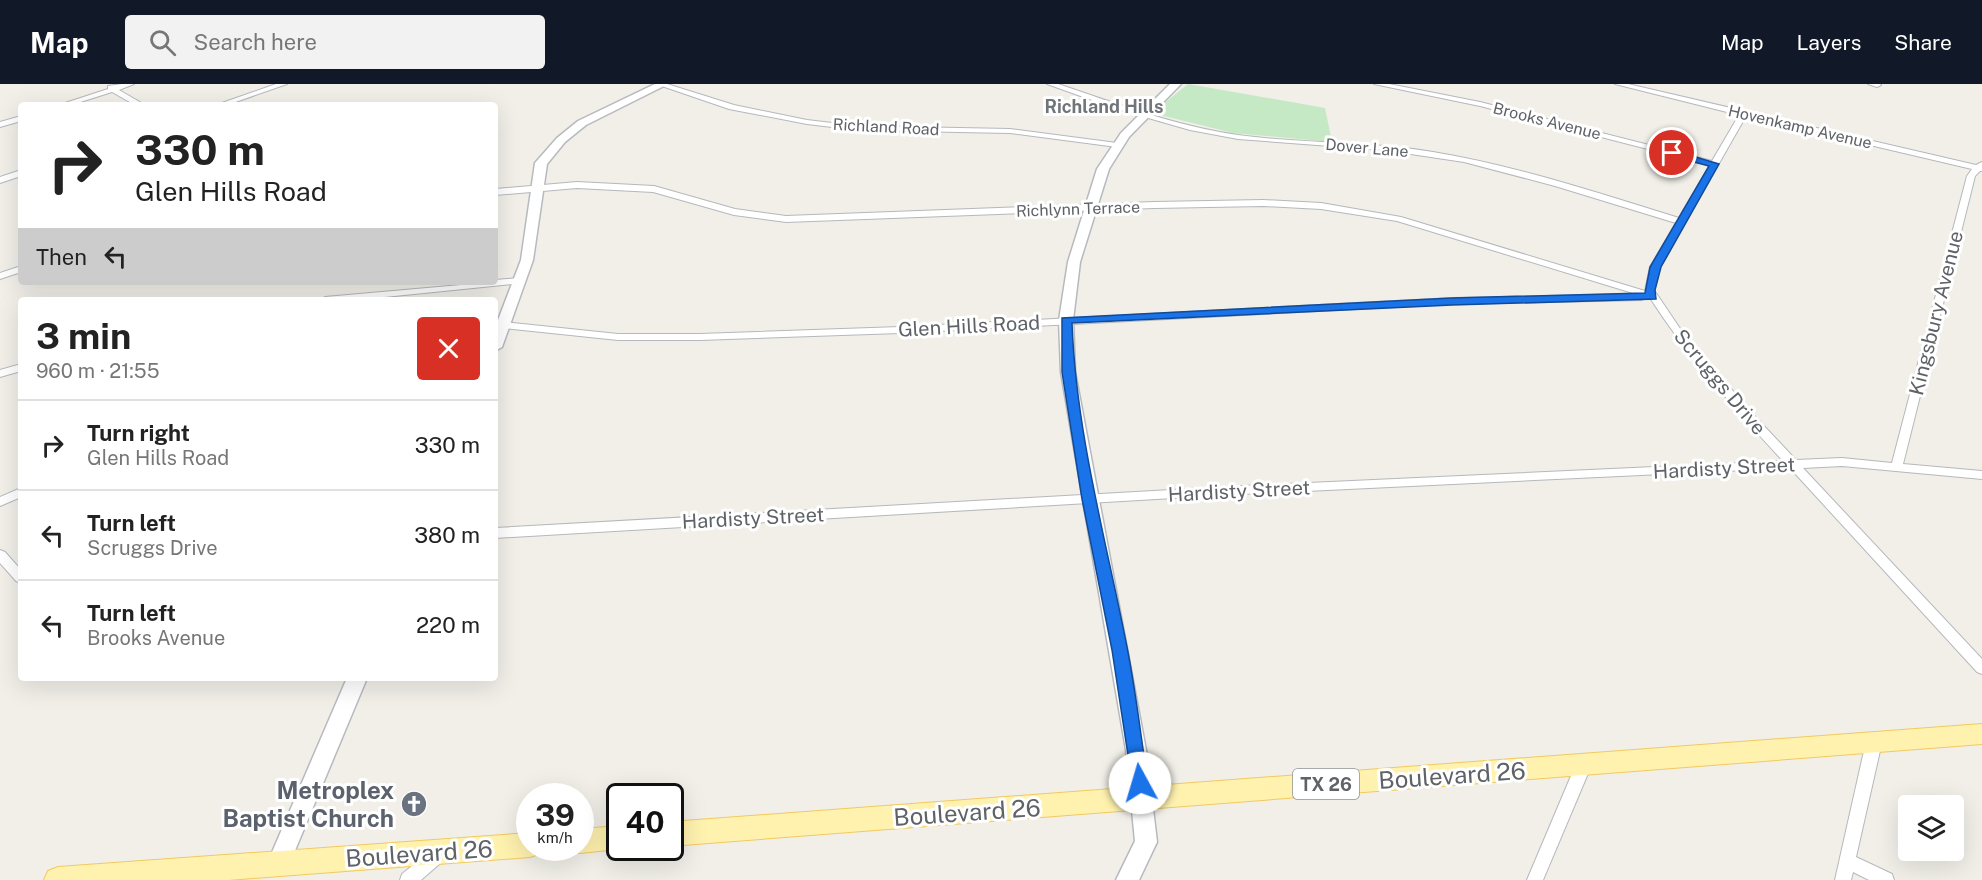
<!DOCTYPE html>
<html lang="en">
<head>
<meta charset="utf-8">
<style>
	body { margin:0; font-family:"Public Sans",sans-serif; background:#f2f2f2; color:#222; height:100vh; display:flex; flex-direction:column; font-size:22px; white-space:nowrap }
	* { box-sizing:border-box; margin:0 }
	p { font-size:20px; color:#767676 }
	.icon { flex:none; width:33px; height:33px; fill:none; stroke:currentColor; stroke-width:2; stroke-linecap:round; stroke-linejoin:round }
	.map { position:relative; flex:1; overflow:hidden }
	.sheet { position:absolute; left:18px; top:213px; width:480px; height:384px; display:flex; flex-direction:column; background:#fff; border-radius:6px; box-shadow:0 6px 24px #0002 }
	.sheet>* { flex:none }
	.banner { position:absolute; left:18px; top:18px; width:480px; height:183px; border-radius:6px; box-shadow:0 6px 24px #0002; background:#fff; color:#222; overflow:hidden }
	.controls { position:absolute; left:1898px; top:711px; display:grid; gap:12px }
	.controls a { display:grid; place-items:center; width:66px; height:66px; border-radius:6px; background:#fff; box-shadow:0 6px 24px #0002; font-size:30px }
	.speed { position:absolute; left:516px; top:699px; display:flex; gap:12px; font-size:30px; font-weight:700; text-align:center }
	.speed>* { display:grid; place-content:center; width:78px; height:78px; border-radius:50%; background:#fff; box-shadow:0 6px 24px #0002; line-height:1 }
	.speed small { font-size:15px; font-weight:400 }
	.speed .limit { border:3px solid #111; border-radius:9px; background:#fff; color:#111 }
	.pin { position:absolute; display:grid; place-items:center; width:51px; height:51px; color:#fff; margin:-26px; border:3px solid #fff; border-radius:50%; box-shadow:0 2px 6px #0007 }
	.me { position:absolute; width:66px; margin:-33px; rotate:354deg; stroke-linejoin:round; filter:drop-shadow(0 0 4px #0008) }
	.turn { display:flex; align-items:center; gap:21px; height:126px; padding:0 18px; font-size:27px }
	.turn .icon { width:78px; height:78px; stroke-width:2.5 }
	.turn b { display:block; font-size:42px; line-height:51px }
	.then { display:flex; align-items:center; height:57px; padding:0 18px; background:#0003; gap:12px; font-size:22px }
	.round { display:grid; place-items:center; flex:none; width:63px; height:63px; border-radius:6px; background:#f2f2f2 }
	.headline { display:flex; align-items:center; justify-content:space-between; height:102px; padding:0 18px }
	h1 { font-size:36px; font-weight:700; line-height:45px }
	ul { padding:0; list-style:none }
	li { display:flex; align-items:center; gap:18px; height:90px; padding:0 18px; border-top:2px solid #e0e0e0 }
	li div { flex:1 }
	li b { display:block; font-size:22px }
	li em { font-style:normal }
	header { display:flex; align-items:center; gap:36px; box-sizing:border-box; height:84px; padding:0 30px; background:#111827; color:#fff }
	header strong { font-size:28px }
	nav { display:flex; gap:33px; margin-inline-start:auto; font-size:21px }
	.search { width:420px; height:54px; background:#f2f2f2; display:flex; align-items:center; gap:15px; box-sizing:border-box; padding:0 21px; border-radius:6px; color:#767676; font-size:22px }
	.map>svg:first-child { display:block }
	.green { fill:#c5e8c5 }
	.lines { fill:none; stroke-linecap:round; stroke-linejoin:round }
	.street-casing { stroke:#b5b8bc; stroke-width:2 }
	.secondary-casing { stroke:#b6babf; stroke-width:3 }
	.primary-casing { stroke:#f2c960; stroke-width:2 }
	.street { fill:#fff; fill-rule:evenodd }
	.secondary { fill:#fff; fill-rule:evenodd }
	.primary { fill:#fff2af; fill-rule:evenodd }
	.route { fill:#1a73e8; stroke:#114b97; stroke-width:1.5 }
	.labels { text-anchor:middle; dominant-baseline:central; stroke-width:6; stroke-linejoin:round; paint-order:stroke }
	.far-street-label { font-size:16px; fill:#5f6368; stroke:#fff }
	.far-quarter-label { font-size:18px; font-weight:bold; fill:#70757a; stroke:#fff }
	.shield { fill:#fff; stroke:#8f9295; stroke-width:1.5 }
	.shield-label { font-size:18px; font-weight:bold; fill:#5f6368 }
	.street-label { font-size:20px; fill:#5f6368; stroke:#fff }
	.near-street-label { font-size:24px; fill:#5f6368; stroke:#fff }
	.near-worship-label { font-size:24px; font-weight:bold; fill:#5b616d; stroke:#fff; text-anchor:end }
</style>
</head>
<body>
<header>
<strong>Map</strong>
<div class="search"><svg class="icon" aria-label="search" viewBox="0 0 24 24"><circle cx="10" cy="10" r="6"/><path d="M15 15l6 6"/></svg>Search here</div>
<nav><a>Map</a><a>Layers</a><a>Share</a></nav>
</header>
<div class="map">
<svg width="1982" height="796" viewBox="0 0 1982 796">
	<rect width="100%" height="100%" fill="#f1efe8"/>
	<!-- green -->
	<path class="green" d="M 1188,0 L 1325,24 L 1332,58 L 1233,49 L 1152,29 Z"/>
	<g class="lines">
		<!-- street casing -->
		<g class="street-casing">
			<g id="street">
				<path d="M 122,0 L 134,0 L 119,6 L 145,21 L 135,21 L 112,8 L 71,21 L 59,21 L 108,5 L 108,2 Z"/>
				<path d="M 276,0 L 287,0 L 227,21 L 216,21 Z"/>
				<path d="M 656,0 L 667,0 L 734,21 L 807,36 L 857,42 L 1010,45 L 1117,59 L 1121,61 L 1117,63 L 1010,49 L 857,46 L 807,40 L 729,25 Z"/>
				<path d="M 1047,0 L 1058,0 C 1117,20 1176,42 1238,51 C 1302,60 1368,57 1433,68 C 1517,82 1598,109 1679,134 L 1710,81 L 1480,22 L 1374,0 L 1389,0 L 1480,18 L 1712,77 L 1739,31 L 1615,0 L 1628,0 L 1976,81 L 1982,78 L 1982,87 L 1980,87 L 1975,92 L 1903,380 L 1982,387 L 1982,395 L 1842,382 L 1803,384 L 1982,575 L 1982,590 L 1977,588 L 1790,384 L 1242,410 L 495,454 L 495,444 L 1242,402 L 1783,377 C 1735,325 1688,273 1650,214 L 1647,213 L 1642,216 L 1452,220 L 900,249 L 700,256 L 618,256 L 503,244 L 498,241 L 503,238 L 618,250 L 700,250 L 900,243 L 1452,214 L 1636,210 L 1397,137 L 1321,125 L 1263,122 L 1154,124 L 786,138 L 734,131 L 653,108 L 577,104 L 495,111 L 495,105 L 577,98 L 654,102 L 735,125 L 786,132 L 1154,118 L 1263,116 L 1321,119 L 1401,133 L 1645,207 L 1650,183 L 1676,139 L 1555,102 L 1464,78 L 1384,66 L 1238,55 L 1190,46 L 1117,25 ZM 1746,32 L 1972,85 L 1967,92 L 1892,379 L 1842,374 L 1796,376 L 1751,328 L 1683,249 L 1654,206 L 1660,183 Z"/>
				<path d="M 1868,0 L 1880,0 L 1881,1 L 1877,3 Z"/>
				<path d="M 21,32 L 21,37 L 0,43 L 0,38 Z"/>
				<path d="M 21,86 L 21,92 L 0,99 L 0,93 Z"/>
				<path d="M 21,182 L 21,188 L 0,195 L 0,189 Z"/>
				<path d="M 519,194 L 522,195 L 522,199 L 355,216 L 320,216 L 325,213 L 495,198 L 495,196 Z"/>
				<path d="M 21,280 L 21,287 L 0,293 L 0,286 Z"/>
				<path d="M 21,404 L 21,413 L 0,422 L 0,413 Z"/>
				<path d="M 0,466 L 5,468 L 21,486 L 21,499 L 16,497 L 0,479 Z"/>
				<path d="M 1874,652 L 1879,653 L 1882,658 L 1856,773 L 1892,790 L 1894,796 L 1869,796 L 1853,788 L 1851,796 L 1835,796 L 1866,658 L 1869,653 Z"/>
				<path d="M 1584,673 L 1589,675 L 1592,680 L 1543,796 L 1527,796 L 1576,680 L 1579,675 Z"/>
				<path d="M 438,763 L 444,766 L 446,771 L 444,776 L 421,796 L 400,796 L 402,790 L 432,766 Z"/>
			</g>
		</g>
		<!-- secondary casing -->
		<g class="secondary-casing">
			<g id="secondary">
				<path d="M 655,0 L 668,0 L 586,41 L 565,58 L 547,80 L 533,176 L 502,263 L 495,267 L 495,244 L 521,176 L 535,79 L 557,54 L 578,37 Z"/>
				<path d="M 1170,0 L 1181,0 L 1129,53 L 1109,85 L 1080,178 L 1073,236 L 1075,288 L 1146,666 L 1157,758 L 1139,796 L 1116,796 L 1135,757 L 1126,666 L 1061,288 L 1059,236 L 1068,178 L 1097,85 L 1121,49 Z"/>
				<path d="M 347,594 L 367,594 L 286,788 L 278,791 L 270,788 L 267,780 Z"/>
			</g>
		</g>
		<!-- primary casing -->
		<g class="primary-casing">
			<g id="primary">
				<path d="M 1982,640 L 1982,660 L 670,762 L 670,738 Z"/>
				<path d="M 620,742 L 620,764 L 627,764 L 580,769 L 571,766 L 570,764 L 580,764 L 580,745 Z"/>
				<path d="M 530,749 L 530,764 L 542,764 L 539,770 L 530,773 L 228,796 L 44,796 L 48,787 L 58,783 Z"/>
			</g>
		</g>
		<!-- street -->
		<use href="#street" class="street"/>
		<!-- secondary -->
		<use href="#secondary" class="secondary"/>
		<!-- primary -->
		<use href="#primary" class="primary"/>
	</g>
	<!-- route -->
	<path class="route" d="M 1672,66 L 1719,80 L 1661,183 L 1655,206 L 1656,215 L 1452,221 L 1072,239 C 1076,349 1106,456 1127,563 C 1136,608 1141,654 1148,699 L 1146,704 L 1140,706 L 1133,704 L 1112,566 L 1082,415 L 1062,288 L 1062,234 L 1452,214 L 1645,209 L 1650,183 L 1709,82 L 1668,71 L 1667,69 Z"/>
	<!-- icons -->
	<defs>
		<g id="church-disc" transform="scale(1.35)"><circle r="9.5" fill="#6b7280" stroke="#fff"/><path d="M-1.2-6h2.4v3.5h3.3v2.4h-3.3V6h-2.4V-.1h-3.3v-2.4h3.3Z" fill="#fff"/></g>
	</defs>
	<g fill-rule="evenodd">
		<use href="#church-disc" x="414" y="720"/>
	</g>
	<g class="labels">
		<!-- far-street labels -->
		<g class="far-street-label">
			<text transform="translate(1547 37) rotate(14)">Brooks Avenue</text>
			<text transform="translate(886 43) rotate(3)">Richland Road</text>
			<text transform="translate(1800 43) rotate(13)">Hovenkamp Avenue</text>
			<text transform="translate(1367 64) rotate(5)">Dover Lane</text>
			<text transform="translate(1078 125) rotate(-2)">Richlynn Terrace</text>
		</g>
		<!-- far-quarter labels -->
		<g class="far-quarter-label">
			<text x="1104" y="22">Richland Hills</text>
		</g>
		<!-- shield labels -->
		<rect class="shield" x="1293" y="685" width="66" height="30" rx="4.5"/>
		<g class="shield-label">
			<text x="1326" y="700">TX 26</text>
		</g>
		<!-- street labels -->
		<g class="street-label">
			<text transform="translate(1936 229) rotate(-76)">Kingsbury Avenue</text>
			<text transform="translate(969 242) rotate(-3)">Glen Hills Road</text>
			<text transform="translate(1720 298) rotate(50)">Scruggs Drive</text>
			<text transform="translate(1724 384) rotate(-3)">Hardisty Street</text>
			<text transform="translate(1239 407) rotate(-3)">Hardisty Street</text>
			<text transform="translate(753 434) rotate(-3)">Hardisty Street</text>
		</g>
		<!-- near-street labels -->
		<g class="near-street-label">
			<text transform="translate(1452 691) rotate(-4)">Boulevard 26</text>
			<text transform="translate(967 728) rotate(-4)">Boulevard 26</text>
			<text transform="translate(419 769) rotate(-4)">Boulevard 26</text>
		</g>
		<!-- near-worship labels -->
		<g class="near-worship-label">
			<text x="394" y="706">Metroplex<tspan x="394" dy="28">Baptist Church</tspan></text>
		</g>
	</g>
</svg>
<div class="controls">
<a><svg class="icon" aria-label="layers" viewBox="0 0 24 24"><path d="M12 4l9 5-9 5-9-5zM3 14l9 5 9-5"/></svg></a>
</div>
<div class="speed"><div>39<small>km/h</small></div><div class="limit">40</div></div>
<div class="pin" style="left:1672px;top:69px;background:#d93025"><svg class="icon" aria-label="arrive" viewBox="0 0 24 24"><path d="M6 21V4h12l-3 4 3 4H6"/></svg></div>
<svg class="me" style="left:1140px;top:699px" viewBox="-20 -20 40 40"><circle r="19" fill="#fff"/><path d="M0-13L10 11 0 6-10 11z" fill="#1a73e8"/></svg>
<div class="banner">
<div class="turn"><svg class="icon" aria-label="right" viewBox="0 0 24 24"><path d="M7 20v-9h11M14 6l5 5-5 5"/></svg><div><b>330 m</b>Glen Hills Road</div></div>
<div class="then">Then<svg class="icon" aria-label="left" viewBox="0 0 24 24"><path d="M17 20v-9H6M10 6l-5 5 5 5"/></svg></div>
</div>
<section class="sheet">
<div class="headline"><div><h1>3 min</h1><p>960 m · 21:55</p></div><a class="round" style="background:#d93025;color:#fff"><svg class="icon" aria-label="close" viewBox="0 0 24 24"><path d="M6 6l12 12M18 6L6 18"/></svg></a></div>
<ul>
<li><svg class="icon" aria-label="right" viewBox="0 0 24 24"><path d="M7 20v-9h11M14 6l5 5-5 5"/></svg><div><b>Turn right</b><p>Glen Hills Road</p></div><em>330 m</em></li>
<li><svg class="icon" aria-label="left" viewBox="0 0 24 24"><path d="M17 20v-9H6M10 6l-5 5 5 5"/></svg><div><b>Turn left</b><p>Scruggs Drive</p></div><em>380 m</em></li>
<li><svg class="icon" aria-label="left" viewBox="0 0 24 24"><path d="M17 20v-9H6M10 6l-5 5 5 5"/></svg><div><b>Turn left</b><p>Brooks Avenue</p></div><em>220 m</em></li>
</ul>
</section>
</div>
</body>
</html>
